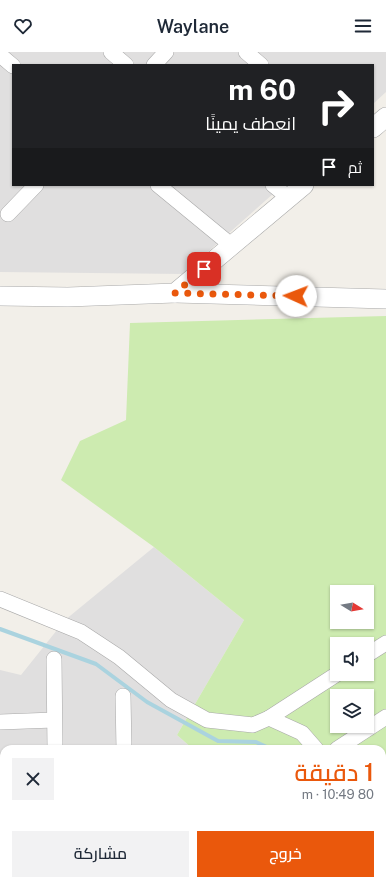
<!DOCTYPE html>
<html lang="ar">
<head>
<meta charset="utf-8">
<style>
	body { margin:0; font-family:"Public Sans",Cairo,sans-serif; background:#f2f2f3; color:#1f2937; direction:rtl; height:100vh; display:flex; flex-direction:column; font-size:15px; white-space:nowrap }
	* { box-sizing:border-box; margin:0 }
	p { font-size:13px; color:#747a83 }
	.icon { flex:none; width:22px; height:22px; fill:none; stroke:currentColor; stroke-width:2; stroke-linecap:round; stroke-linejoin:round }
	.map { position:relative; flex:1; overflow:hidden; direction:ltr }
	.details { position:absolute; left:0px; top:693px; width:386px; height:140px; display:flex; flex-direction:column; background:#fff; border-radius:12px 12px 0 0; box-shadow:0 1px 3px #0004; direction:rtl }
	.details>* { flex:none }
	.hud { position:absolute; left:12px; top:12px; width:362px; height:122px; border-radius:0px; box-shadow:0 1px 3px #0004; direction:rtl; background:#202124; color:#fff; overflow:hidden }
	.needle { width:26px; rotate:101deg }
	.fabs { position:absolute; left:330px; top:533px; display:grid; gap:8px }
	.fabs a { display:grid; place-items:center; width:44px; height:44px; border-radius:0px; background:#fff; box-shadow:0 1px 3px #0004; font-size:20px }
	.pin { position:absolute; display:grid; place-items:center; width:34px; height:34px; color:#fff; margin:-17px; border-radius:8px; box-shadow:0 2px 6px #0006 }
	.me { position:absolute; width:44px; margin:-22px; rotate:272deg; stroke-linejoin:round; filter:drop-shadow(0 0 3px #0008) }
	.turn { display:flex; align-items:center; gap:14px; height:84px; padding:0 12px; font-size:18px }
	.turn .icon { width:52px; height:52px; stroke-width:2.5 }
	.turn b { display:block; font-size:28px; line-height:34px }
	.then { display:flex; align-items:center; height:38px; padding:0 12px; background:#0003; gap:8px; font-size:15px }
	.round { display:grid; place-items:center; flex:none; width:42px; height:42px; border-radius:0px; background:#f2f2f3 }
	.headline { display:flex; align-items:center; justify-content:space-between; height:68px; padding:0 12px }
	h1 { font-size:24px; font-weight:600; line-height:30px; color:#ea580c }
	.button { display:flex; gap:8px; margin-top:auto; padding:8px 12px }
	.button a { flex:1; height:46px; border-radius:0px; background:#ea580c; color:#fff; font-size:16px; font-weight:600; line-height:46px; text-align:center }
	.button a+a { background:#f2f2f3; color:#1f2937 }
	header { display:flex; justify-content:space-between; align-items:center; height:52px; padding:0 12px; background:#fff; font-size:18px; font-weight:600 }
	.map>svg:first-child { display:block }
	.residential { fill:#e0dfdf }
	.farmland { fill:#eef0d5 }
	.grass { fill:#cdebb0; fill-rule:evenodd }
	.lines { fill:none; stroke-linecap:round; stroke-linejoin:round }
	.stream { stroke:#aad3df; stroke-width:4 }
	.minor-casing { stroke:#a9a9a9; stroke-width:16 }
	.tertiary-casing { stroke:#a9a9a9; stroke-width:20 }
	.minor { stroke:#fff; stroke-width:15 }
	.tertiary { stroke:#fff; stroke-width:19 }
	.route { stroke:#ea580c; stroke-width:7; stroke-dasharray:0 12.6 }
</style>
</head>
<body>
<header><svg class="icon" aria-label="menu" viewBox="0 0 24 24"><path d="M4 6h16M4 12h16M4 18h16"/></svg>Waylane<svg class="icon" aria-label="heart" viewBox="0 0 24 24"><path d="M12 20l-8-8c-3-5 5-10 8-4 3-6 11-1 8 4z"/></svg></header>
<div class="map">
<svg width="386" height="833" viewBox="0 0 386 833">
	<rect width="100%" height="100%" fill="#f2efe9"/>
	<!-- residential -->
	<g class="residential">
		<path d="M 0,0 L 386,0 L 386,40 L 373,52 L 373,13 L 13,13 L 13,133 L 283,133 L 183,222 L 0,220 Z"/>
		<path d="M 154,495 L 244,568 L 177,683 L 193,697 L 4,697 L 4,829 L 281,829 L 280,833 L 0,833 L 0,618 L 21,623 L 65,568 Z"/>
	</g>
	<!-- farmland -->
	<path class="farmland" d="M 382,751 L 386,753 L 386,833 L 293,833 L 292,829 L 382,829 Z"/>
	<!-- grass -->
	<path class="grass" d="M 386,264 L 386,753 L 382,751 L 382,697 L 193,697 L 177,683 L 244,568 L 154,495 L 61,428 L 80,389 L 126,368 L 130,271 ZM 337,540 L 367,540 L 367,570 L 337,570 ZM 337,592 L 367,592 L 367,622 L 337,622 ZM 337,644 L 367,644 L 367,674 L 337,674 Z"/>
	<g class="lines">
		<!-- stream -->
		<g class="stream">
			<path d="M 0,577 L 96,612 L 147,650 L 218,689 L 256,690 L 271,697"/>
			<path d="M 303,833 L 303,829"/>
		</g>
		<!-- minor casing -->
		<g class="minor-casing">
			<g id="minor">
				<path d="M 111,0 L 126,13"/>
				<path d="M 246,0 L 261,13"/>
				<path d="M 0,3 L 13,14"/>
				<path d="M 154,13 L 166,0"/>
				<path d="M 158,133 L 231,193"/>
				<path d="M 273,133 L 289,146"/>
				<path d="M 8,162 L 36,133"/>
				<path d="M 0,547 L 81,580 L 119,605 L 171,648 L 207,668 L 253,673 L 269,666 L 337,622"/>
				<path d="M 367,603 L 386,591"/>
				<path d="M 54,607 L 55,697"/>
				<path d="M 123,644 L 124,697"/>
				<path d="M 269,666 L 302,681 L 316,697"/>
				<path d="M 0,670 L 54,668"/>
				<path d="M 337,697 L 386,665"/>
				<path d="M 56,829 L 56,833"/>
				<path d="M 127,829 L 127,833"/>
				<path d="M 193,829 L 193,833"/>
			</g>
		</g>
		<!-- tertiary casing -->
		<g class="tertiary-casing">
			<g id="tertiary">
				<path d="M 373,76 L 386,65"/>
				<path d="M 175,241 L 386,247"/>
				<path d="M 0,244 L 68,245 L 175,241 L 304,133"/>
			</g>
		</g>
		<!-- minor -->
		<use href="#minor" class="minor"/>
		<!-- tertiary -->
		<use href="#tertiary" class="tertiary"/>
	</g>
	<g class="lines">
		<!-- route -->
		<path class="route" d="M 204,217 L 175,241 L 296,244"/>
	</g>
</svg>
<div class="fabs">
<a><svg class="needle" viewBox="-14 -14 28 28"><path d="M0-13l5 13h-10z" fill="#e53935"/><path d="M0 13l5-13h-10z" fill="#747a83"/></svg></a>
<a><svg class="icon" aria-label="sound" viewBox="0 0 24 24"><path d="M4 9h4l5-4v14l-5-4H4zM17 9q2 3 0 6"/></svg></a>
<a><svg class="icon" aria-label="layers" viewBox="0 0 24 24"><path d="M12 4l9 5-9 5-9-5zM3 14l9 5 9-5"/></svg></a>
</div>
<div class="pin" style="left:204px;top:217px;background:#d93025"><svg class="icon" aria-label="arrive" viewBox="0 0 24 24"><path d="M6 21V4h12l-3 4 3 4H6"/></svg></div>
<svg class="me" style="left:296px;top:244px" viewBox="-20 -20 40 40"><circle r="19" fill="#fff"/><path d="M0-13L10 11 0 6-10 11z" fill="#ea580c"/></svg>
<div class="hud">
<div class="turn"><svg class="icon" aria-label="right" viewBox="0 0 24 24"><path d="M7 20v-9h11M14 6l5 5-5 5"/></svg><div><b>60 m</b>انعطف يمينًا</div></div>
<div class="then">ثم<svg class="icon" aria-label="arrive" viewBox="0 0 24 24"><path d="M6 21V4h12l-3 4 3 4H6"/></svg></div>
</div>
<section class="details">
<div class="headline"><div><h1>1 دقيقة</h1><p>80 m · 10:49</p></div><a class="round"><svg class="icon" aria-label="close" viewBox="0 0 24 24"><path d="M6 6l12 12M18 6L6 18"/></svg></a></div>
<div class="button"><a>خروج</a><a>مشاركة</a></div>
</section>
</div>
</body>
</html>
